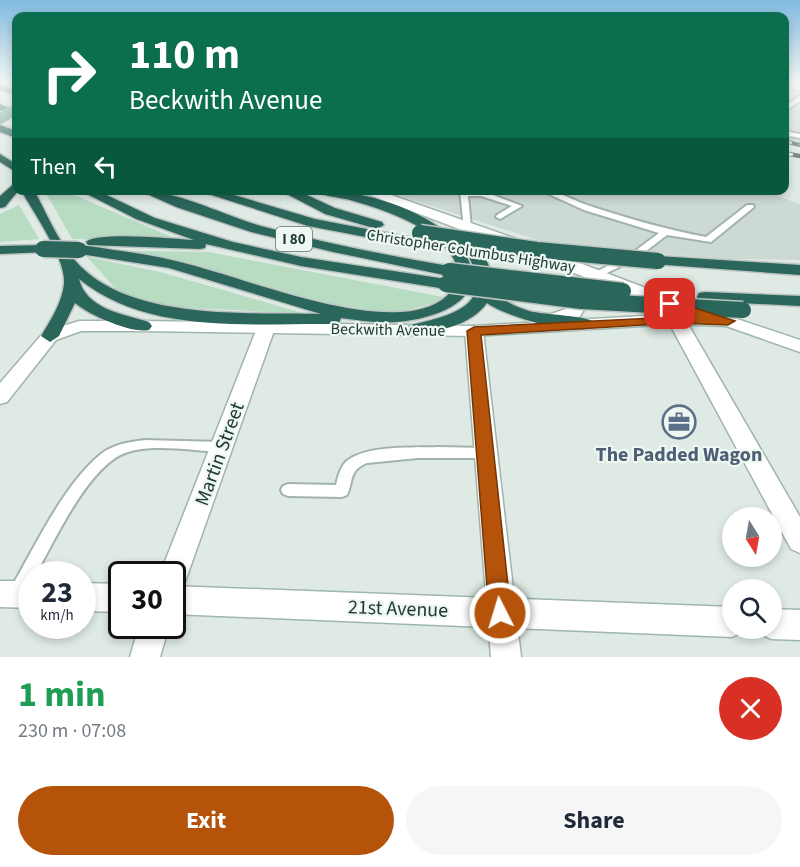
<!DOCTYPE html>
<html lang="en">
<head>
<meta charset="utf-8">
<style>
	body { margin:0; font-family:"Source Sans 3",sans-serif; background:#f6f6f7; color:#1f2937; height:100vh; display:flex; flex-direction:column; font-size:22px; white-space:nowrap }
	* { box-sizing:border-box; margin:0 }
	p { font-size:20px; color:#747a83 }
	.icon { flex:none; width:33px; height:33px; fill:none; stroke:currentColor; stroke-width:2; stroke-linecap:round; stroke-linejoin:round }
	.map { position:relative; height:657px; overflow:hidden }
	.drawer { display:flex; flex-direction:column; background:#fff; flex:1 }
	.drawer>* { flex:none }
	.guide { position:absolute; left:12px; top:12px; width:777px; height:183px; border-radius:12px; box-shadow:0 3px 9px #0003; background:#0b6e4f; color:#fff; overflow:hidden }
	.needle { width:39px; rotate:169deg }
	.fabs { position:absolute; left:722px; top:507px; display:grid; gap:12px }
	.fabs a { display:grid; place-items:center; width:60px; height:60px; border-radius:50%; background:#fff; box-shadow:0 3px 9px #0003; font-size:30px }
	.speed { position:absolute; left:18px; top:561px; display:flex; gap:12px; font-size:30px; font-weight:700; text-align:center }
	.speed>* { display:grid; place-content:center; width:78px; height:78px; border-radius:50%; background:#fff; box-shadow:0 3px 9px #0003; line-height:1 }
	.speed small { font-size:15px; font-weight:400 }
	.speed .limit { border:3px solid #111; border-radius:9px; background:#fff; color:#111 }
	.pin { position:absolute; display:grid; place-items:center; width:51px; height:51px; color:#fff; margin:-26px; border-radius:12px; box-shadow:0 3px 9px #0006 }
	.me { position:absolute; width:66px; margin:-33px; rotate:355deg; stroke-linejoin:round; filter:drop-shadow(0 0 4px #0008) }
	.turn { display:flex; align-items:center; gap:21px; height:126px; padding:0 18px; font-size:27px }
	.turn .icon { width:78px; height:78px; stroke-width:2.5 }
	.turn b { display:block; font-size:42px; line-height:51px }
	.then { display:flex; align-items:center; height:57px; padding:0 18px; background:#0003; gap:12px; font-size:22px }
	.round { display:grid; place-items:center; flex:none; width:63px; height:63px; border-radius:32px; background:#f6f6f7 }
	.overview { display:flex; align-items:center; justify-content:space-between; height:102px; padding:0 18px }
	h1 { font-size:36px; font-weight:700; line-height:45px; color:#1e9e55 }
	.cta { display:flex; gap:12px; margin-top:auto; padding:12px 18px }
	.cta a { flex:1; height:69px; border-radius:36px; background:#b45309; color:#fff; font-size:24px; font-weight:700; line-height:69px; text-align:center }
	.cta a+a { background:#f6f6f7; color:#1f2937 }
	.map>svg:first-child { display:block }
	.built { fill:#cddad4 }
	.green { fill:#b7dcc2 }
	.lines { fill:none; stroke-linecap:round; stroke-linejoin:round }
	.lane-casing { stroke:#a2b2ac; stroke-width:4 }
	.street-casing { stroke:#a2b2ac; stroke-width:3 }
	.secondary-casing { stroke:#9eb6ae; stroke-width:3 }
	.highway-casing { stroke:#bcc4c2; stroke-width:3 }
	.lane { fill:#fff; fill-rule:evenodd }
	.street { fill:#fff; fill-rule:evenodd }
	.secondary { fill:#fff; fill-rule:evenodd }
	.highway { fill:#2b665b; fill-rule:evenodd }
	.rail-far1-casing { stroke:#5a766f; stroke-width:4 }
	.rail-casing { stroke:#5a766f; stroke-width:4.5 }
	.rail-far1 { stroke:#eff7f3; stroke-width:2; stroke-dasharray:8; stroke-linecap:butt }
	.rail { stroke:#eff7f3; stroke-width:3; stroke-dasharray:9; stroke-linecap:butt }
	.primary-bridge-casing { stroke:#bcc4c2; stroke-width:11; stroke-linecap:butt }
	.highway-bridge-casing { stroke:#bcc4c2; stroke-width:19; stroke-linecap:butt }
	.primary-bridge { stroke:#63a092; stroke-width:10 }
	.highway-bridge { stroke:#2b665b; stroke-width:16 }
	.shaded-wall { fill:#7e8a85 }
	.route { fill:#b45309; stroke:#753606; stroke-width:1.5 }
	.labels { text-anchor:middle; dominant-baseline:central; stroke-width:4.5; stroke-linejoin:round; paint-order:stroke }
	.shield { fill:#eff7f3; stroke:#5e736d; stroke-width:1.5 }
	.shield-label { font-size:15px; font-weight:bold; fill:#203a34 }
	.street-label { font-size:16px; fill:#203a34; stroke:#eff7f3 }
	.near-street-label { font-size:20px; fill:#203a34; stroke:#eff7f3 }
	.near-service-label { font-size:20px; font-weight:bold; fill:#4e5e75; stroke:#eff7f3 }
</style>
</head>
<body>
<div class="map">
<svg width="800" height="657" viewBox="0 0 800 657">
	<rect width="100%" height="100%" fill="#dfeae5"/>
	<!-- built -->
	<g class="built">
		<path d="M 784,83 L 800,83 L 800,143 L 785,139 Z"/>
		<path d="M 385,191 L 765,191 L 800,204 L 800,260 L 722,259 L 550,244 Z"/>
	</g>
	<!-- green -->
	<g class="green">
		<path d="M 45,191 L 65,191 L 181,241 L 72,239 Z"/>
		<path d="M 19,205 L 39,239 L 0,242 L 0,214 Z"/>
		<path d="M 128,251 L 208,252 L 448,298 L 396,314 L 311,301 L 177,260 Z"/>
		<path d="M 87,257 L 160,272 L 306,314 L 155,306 L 116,289 Z"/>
	</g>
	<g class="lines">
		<!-- lane casing -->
		<g class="lane-casing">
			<g id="lane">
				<path d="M 800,96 L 800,101 L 784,112 L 784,107 Z"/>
				<path d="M 784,131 L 800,134 L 800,138 L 784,135 Z"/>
				<path d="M 460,190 L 485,192 L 522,206 L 500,219 L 496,217 L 497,215 L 512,206 L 481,196 L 468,196 L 471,227 L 467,229 L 464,229 Z"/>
				<path d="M 540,190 C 559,190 575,202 593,207 C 630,219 668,230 706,237 L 747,205 L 753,205 L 754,207 L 711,242 L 667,235 L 637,258 L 597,278 L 592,275 L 594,273 L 631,254 L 659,233 L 584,210 Z"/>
				<path d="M 145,440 L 222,442 L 227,443 L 229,447 L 227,451 L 222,452 C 194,451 152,443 125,453 C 89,466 54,541 36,574 L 32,574 C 32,585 28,596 18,600 L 12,598 L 10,592 L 12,586 C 36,545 64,484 101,454 C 114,444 129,442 145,440 Z"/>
				<path d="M 438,447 L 486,448 L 491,449 L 493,453 L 491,457 L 486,458 L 418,458 L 367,463 C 348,471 354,480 347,495 L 342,497 L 288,496 L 283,494 L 281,490 L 283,486 L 288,484 L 336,485 C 338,476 341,465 348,460 C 368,445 414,448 438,447 Z"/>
			</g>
		</g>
		<!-- street casing -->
		<g class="street-casing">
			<g id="street">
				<path d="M 357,190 L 377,190 L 519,240 L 680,301 L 685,319 L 800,517 L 800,553 L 791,549 L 667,319 L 663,307 Z"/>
				<path d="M 584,284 L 590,286 L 594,294 L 580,316 L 552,325 L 546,324 L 543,320 L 546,316 L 568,308 L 578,294 L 576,289 Z"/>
				<path d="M 79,321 L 142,321 L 151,326 L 142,331 L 81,331 L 56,340 L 7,402 L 0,404 L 0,383 L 44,332 Z"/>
				<path d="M 266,323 L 275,328 L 186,579 L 182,588 L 172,592 L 172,574 L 160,574 L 257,328 Z"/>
				<path d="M 474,326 L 483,331 L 521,657 L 491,657 L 465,331 Z"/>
				<path d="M 139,626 L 169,626 L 160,657 L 130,657 Z"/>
			</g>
		</g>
		<!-- secondary casing -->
		<g class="secondary-casing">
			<g id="secondary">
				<path d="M 784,83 L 800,84 L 800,90 L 784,88 Z"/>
				<path d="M 676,314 L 728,316 L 800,340 L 800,352 L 726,326 L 676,324 L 474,336 L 143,331 L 134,326 L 143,321 L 474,326 Z"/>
				<path d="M 0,581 L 32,581 L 32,608 L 0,607 Z"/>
				<path d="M 82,583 L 122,584 L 122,612 L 82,611 Z"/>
				<path d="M 172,586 L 732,607 L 732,628 L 744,628 L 742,632 L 732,637 L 172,614 Z"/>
				<path d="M 771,609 L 800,610 L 800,640 L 771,639 L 761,634 L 758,628 L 771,628 Z"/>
			</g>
		</g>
		<!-- highway casing -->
		<g class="highway-casing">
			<g id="highway">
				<path d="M 0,84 L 16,90 L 16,96 L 0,90 Z"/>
				<path d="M 0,104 L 16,111 L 16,117 L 0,110 Z"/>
				<path d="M 0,125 L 16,131 L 16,138 L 0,132 Z"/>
				<path d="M 0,154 L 16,164 L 16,172 L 0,162 Z"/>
				<path d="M 16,182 L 16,190 L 19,190 L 5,207 L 0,208 L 0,196 Z"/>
				<path d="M 21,190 L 34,190 C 46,212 57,239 73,258 C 125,322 247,312 321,314 L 169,268 L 74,253 L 72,250 L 74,247 C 86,244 102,248 114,250 C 148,254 180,261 212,271 C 264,285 411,344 452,290 C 465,274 453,253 440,242 C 415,220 381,209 350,200 C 339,197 323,197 315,190 C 359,190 411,205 446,232 L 453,229 C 475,234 497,269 492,291 C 503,300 515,307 529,311 C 543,315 590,315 597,324 C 585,341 502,315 487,303 C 470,327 436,331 409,336 L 403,335 L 400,331 L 403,327 C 442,317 500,310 467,254 L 460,246 C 495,293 448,315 406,321 C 385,324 362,321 341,318 L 339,323 L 333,324 C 250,323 148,335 79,279 C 87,310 124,314 149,322 L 152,326 L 149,330 C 132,334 89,315 75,303 L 59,336 L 50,342 L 41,336 C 50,321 62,303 64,284 C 66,258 34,214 21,190 Z"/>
				<path d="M 79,190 L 96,190 L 155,218 L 233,242 L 301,257 L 446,279 L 454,284 L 446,289 L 301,266 L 206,244 L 205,248 L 200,249 L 88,245 L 86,242 C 96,231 176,239 194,240 L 136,219 Z"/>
				<path d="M 138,190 C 174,190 224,215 261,226 C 323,243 386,255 449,266 L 457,271 L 449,276 L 333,252 L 251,232 L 176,207 Z"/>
				<path d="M 196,190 L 217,190 L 315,219 L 434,242 L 441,246 L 434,250 L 308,226 Z"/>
				<path d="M 279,190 L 296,190 L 335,208 L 382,222 L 384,225 L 377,229 L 325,214 Z"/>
				<path d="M 43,245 L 48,246 L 50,249 L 48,252 L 0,254 L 0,246 Z"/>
				<path d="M 658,256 L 800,265 L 800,275 L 653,264 L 650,261 Z"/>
				<path d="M 705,292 L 800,296 L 800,306 L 699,301 L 697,297 L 699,293 Z"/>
			</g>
		</g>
		<!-- lane -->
		<use href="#lane" class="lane"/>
		<!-- street -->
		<use href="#street" class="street"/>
		<!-- secondary -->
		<use href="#secondary" class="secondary"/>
		<!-- highway -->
		<use href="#highway" class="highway"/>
		<!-- rail-far1 casing -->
		<g class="rail-far1-casing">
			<path id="rail-far1" d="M 784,141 L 800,145"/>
		</g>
		<!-- rail casing -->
		<g class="rail-casing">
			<path id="rail" d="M 784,153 L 800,156"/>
		</g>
		<!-- rail-far1 -->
		<use href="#rail-far1" class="rail-far1"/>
		<!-- rail -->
		<use href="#rail" class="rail"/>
		<!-- primary-bridge casing -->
		<g class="primary-bridge-casing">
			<path id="primary-bridge" d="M 0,119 L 16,109"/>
		</g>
		<!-- highway-bridge casing -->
		<g class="highway-bridge-casing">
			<g id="highway-bridge">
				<path d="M 420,233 L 537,250 L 658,261"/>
				<path d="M 43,249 L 79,250"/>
				<path d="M 449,271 L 623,291"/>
				<path d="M 446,284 L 581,301 L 743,310"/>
			</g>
		</g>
		<!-- primary-bridge -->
		<use href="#primary-bridge" class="primary-bridge"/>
		<!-- highway-bridge -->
		<use href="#highway-bridge" class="highway-bridge"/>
	</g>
	<!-- shaded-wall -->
	<path class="shaded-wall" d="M 784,83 L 792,83 L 789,91 L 784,94 Z"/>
	<!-- sky -->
	<linearGradient id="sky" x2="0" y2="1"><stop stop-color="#80badf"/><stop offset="0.47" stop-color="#f1f6f3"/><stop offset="1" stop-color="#f1f6f3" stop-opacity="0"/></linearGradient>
	<rect width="800" height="175" fill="url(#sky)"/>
	<!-- route -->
	<path class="route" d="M 670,300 L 735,321 L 728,325 L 676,323 L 481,335 L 511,613 L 508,621 L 500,624 L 492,621 L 489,613 L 467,331 L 474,327 L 695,316 L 666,307 L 664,304 Z"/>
	<!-- icons -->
	<defs>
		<g id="office-ring" transform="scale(1.725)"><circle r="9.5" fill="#eff7f3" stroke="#5c6f8a" stroke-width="1.5"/><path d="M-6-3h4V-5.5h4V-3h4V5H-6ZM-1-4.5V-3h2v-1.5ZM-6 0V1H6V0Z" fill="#5c6f8a"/></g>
	</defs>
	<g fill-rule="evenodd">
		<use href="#office-ring" x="679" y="422"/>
	</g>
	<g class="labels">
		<!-- shield labels -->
		<rect class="shield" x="276" y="227" width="36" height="24" rx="4.5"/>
		<g class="shield-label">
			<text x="294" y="239">I 80</text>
		</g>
		<!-- street labels -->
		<g class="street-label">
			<text transform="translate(471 251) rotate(9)">Christopher Columbus Highway</text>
			<text transform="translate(388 330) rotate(1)">Beckwith Avenue</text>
		</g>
		<!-- near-street labels -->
		<g class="near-street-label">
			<text transform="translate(220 454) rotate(-70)">Martin Street</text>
			<text transform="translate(398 609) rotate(2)">21st Avenue</text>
		</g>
		<!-- near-service labels -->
		<g class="near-service-label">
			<text x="679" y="455">The Padded Wagon</text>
		</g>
	</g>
</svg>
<div class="fabs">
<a><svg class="needle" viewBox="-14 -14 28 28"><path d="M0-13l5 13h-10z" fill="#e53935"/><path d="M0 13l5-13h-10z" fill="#747a83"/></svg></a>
<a><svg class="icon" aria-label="search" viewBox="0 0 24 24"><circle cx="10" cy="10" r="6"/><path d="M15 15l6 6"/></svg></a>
</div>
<div class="speed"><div>23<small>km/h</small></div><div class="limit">30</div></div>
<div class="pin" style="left:670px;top:304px;background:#d93025"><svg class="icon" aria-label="arrive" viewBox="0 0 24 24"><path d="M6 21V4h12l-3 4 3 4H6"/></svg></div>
<svg class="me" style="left:500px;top:613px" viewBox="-20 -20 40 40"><circle r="17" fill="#b45309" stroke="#fff" stroke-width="3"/><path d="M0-11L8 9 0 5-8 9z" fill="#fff"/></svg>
<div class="guide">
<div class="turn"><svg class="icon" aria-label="right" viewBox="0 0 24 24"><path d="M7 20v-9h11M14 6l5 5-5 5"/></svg><div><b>110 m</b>Beckwith Avenue</div></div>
<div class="then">Then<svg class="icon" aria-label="left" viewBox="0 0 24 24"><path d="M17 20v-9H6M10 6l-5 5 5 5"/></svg></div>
</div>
</div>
<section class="drawer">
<div class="overview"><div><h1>1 min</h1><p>230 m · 07:08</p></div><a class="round" style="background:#d93025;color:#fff"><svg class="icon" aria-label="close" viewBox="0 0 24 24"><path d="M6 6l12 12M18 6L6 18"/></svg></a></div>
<div class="cta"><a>Exit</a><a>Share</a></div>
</section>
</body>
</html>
